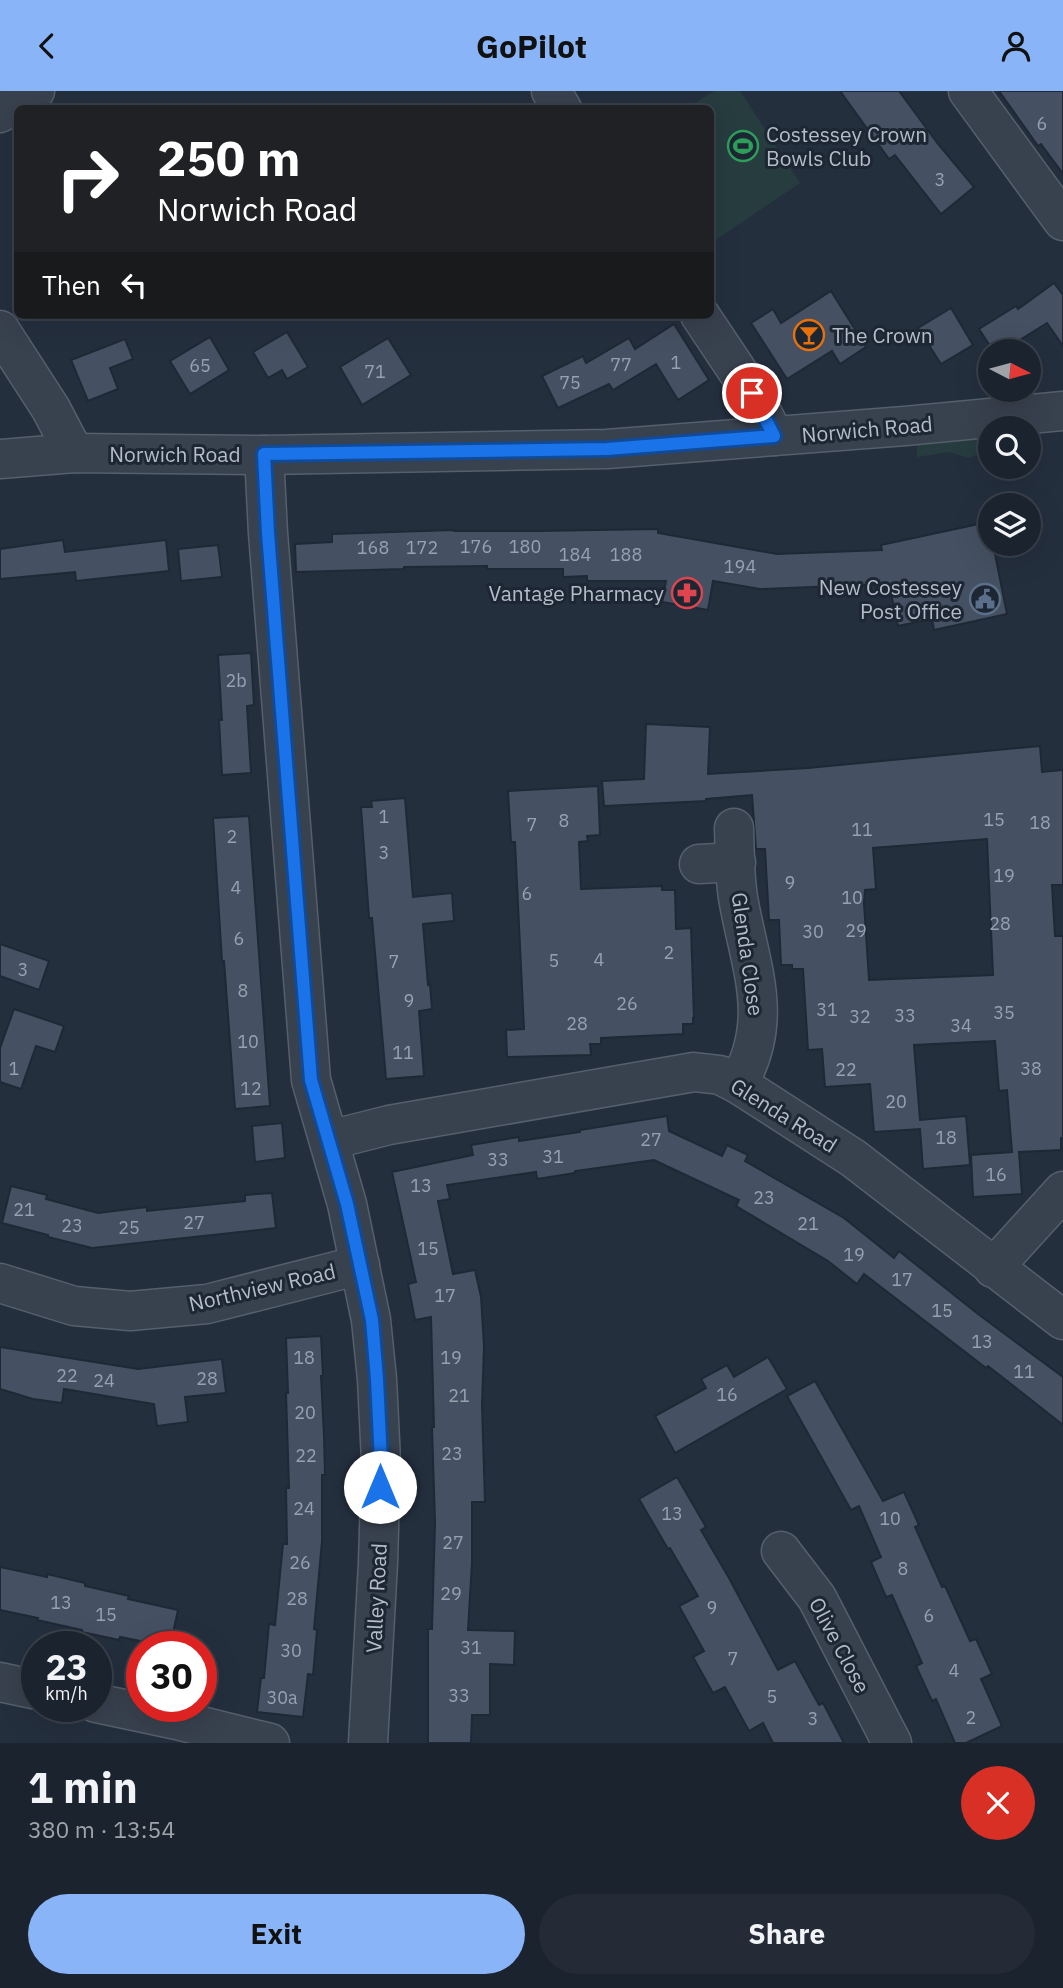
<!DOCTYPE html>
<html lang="en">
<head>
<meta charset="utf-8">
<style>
	body { margin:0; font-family:"IBM Plex Sans",sans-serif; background:#242b36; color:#f1f3f6; height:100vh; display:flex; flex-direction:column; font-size:26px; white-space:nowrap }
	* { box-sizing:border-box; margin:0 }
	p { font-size:23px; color:#a0a4aa }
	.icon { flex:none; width:38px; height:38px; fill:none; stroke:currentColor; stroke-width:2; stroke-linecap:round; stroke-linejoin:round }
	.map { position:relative; height:1652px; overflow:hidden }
	.side { display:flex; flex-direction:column; background:#1b232e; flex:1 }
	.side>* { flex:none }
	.banner { position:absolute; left:14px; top:14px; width:700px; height:214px; border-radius:10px; box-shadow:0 7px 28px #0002,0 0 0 2px #39404a; background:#202124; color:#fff; overflow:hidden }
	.needle { width:46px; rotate:96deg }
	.buttons { position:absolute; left:978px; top:248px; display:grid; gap:14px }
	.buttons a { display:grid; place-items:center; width:63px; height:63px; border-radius:50%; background:#1b232e; box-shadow:0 7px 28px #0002,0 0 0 2px #39404a; font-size:35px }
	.speed { position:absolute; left:21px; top:1540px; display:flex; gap:14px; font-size:35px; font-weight:700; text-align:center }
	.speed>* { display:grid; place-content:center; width:91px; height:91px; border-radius:50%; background:#1b232e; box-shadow:0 7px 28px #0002,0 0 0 2px #39404a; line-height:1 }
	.speed small { font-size:18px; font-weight:400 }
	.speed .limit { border:10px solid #d22; background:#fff; color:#111 }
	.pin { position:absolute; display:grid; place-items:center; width:60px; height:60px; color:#fff; margin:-30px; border:4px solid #fff; border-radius:50%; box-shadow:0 2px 7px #0007 }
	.me { position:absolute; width:77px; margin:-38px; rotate:0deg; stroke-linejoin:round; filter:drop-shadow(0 0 5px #0008) }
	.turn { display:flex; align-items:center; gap:24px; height:147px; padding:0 28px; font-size:32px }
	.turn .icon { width:91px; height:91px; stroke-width:2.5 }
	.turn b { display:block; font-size:49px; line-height:60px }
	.then { display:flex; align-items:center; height:66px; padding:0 28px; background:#0003; gap:14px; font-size:26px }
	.round { display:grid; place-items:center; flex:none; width:74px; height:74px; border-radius:37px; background:#242b36 }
	.head { display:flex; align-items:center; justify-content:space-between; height:119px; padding:0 28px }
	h1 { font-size:42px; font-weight:700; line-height:52px }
	.button { display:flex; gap:14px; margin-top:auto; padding:14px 28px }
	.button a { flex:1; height:80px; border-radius:42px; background:#8ab4f8; color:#111; font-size:28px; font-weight:700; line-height:80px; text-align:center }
	.button a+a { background:#242b36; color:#f1f3f6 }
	header { display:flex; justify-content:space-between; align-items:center; height:91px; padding:0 28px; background:#8ab4f8; color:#111; font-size:32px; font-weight:700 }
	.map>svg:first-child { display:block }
	.green { fill:#263c3f }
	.building { fill:#455162; stroke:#1f2835; stroke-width:2; fill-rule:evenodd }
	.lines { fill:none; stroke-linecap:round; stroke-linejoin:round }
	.minor-casing { stroke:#565f6c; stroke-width:41 }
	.minor { stroke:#38414e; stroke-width:38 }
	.route-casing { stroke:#114b97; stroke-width:18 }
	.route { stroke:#1a73e8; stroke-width:12 }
	.labels { text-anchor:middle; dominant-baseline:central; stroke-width:6; stroke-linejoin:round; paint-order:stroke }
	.number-label { font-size:18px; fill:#98a1af }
	.poi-label { font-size:21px; fill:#b4bcc9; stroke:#1d2633; text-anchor:start }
	.street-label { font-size:21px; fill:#b4bcc9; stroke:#1d2633 }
</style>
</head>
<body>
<header><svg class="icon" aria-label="back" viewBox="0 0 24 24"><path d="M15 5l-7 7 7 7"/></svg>GoPilot<svg class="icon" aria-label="person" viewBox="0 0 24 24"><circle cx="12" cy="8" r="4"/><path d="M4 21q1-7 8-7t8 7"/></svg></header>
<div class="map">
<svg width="1063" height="1652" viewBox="0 0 1063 1652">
	<rect width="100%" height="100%" fill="#242f3e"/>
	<!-- green -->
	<g class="green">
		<path d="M 714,0 L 740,0 L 800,92 L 711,152 L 710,18 L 687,17 Z"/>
		<path d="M 990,343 L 990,358 L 969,367 L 949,361 L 917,366 L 917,353 Z"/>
	</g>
	<!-- building -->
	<g class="building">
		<path d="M 840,0 L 899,0 L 938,53 L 974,96 L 941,123 L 895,64 L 889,68 Z"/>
		<path d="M 999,0 L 1063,0 L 1063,83 L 1041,53 L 1038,55 Z"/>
		<path d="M 1054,192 L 1063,204 L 1063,255 L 1047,232 L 1001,261 L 994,261 L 979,238 L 1016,215 L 1018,218 Z"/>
		<path d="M 831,200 L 866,256 L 840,273 L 832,260 L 787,288 L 751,232 L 773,218 L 781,232 Z"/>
		<path d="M 951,217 L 973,254 L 941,273 L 918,237 Z"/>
		<path d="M 674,233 L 709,289 L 678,309 L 656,273 L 613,299 L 609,293 L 558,317 L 542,285 L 583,265 L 586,272 L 629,247 L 635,258 Z"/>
		<path d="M 287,241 L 308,276 L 287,288 L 282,279 L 268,287 L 253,261 Z"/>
		<path d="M 210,246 L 229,279 L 190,303 L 170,270 Z"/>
		<path d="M 388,247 L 411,284 L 362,314 L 340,276 Z"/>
		<path d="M 125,248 L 133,268 L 110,277 L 118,298 L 88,310 L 71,269 Z"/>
		<path d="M 988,431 L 990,453 L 993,453 L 1007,523 L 934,539 L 932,528 L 898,535 L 889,493 L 760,498 L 713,490 L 708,519 L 662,511 L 666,490 L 587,490 L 587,485 L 563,486 L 563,478 L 487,478 L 487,475 L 404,476 L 404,478 L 296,481 L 295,453 L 332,451 L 332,443 L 454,439 L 454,440 L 537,440 L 658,438 L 658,442 L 777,463 L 882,459 L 881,454 Z"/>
		<path d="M 63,449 L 65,461 L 166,449 L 169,480 L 76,490 L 75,481 L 0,488 L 0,458 Z"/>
		<path d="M 218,454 L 222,486 L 181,490 L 178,458 Z"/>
		<path d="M 251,562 L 254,614 L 247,615 L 251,682 L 222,684 L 219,629 L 222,629 L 218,564 Z"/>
		<path d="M 646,633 L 710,636 L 708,683 L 808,677 L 1040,655 L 1042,681 L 1063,679 L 1063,794 L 1052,794 L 1055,845 L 1063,845 L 1063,1047 L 1061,1047 L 1061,1059 L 1019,1061 L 1022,1103 L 973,1106 L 971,1064 L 1012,1061 L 1007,999 L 999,1000 L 995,950 L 914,954 L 920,1029 L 966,1025 L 970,1074 L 923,1078 L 920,1038 L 874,1041 L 870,993 L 825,996 L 822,958 L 808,959 L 803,878 L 792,878 L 792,874 L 781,874 L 779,829 L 769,829 L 765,758 L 756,758 L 752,704 L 706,708 L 706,710 L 604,715 L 602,690 L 644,688 ZM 987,748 L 993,884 L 869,889 L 864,812 L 865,799 L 876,798 L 873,757 Z"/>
		<path d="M 598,695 L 600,744 L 587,745 L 588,750 L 579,751 L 581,798 L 662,795 L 662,799 L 675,799 L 676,838 L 691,837 L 694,927 L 693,927 L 693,933 L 683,933 L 683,943 L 601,947 L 601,953 L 590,953 L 591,964 L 507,966 L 506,939 L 524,938 L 515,751 L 511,751 L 508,700 Z"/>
		<path d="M 405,707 L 413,806 L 452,802 L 454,830 L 423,833 L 428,894 L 430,893 L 432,918 L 419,920 L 424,985 L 386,988 L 372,827 L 369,827 L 361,716 L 372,716 L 371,710 Z"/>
		<path d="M 249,725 L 270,1015 L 235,1018 L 224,870 L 222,870 L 213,727 Z"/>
		<path d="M 0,853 L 49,870 L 39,899 L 0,885 Z"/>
		<path d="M 14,918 L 64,935 L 55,961 L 36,955 L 21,998 L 0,991 L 0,957 Z"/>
		<path d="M 667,1025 L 669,1040 L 722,1065 L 727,1054 L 748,1064 L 745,1070 L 844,1127 L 894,1167 L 899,1160 L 978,1223 L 1063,1286 L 1063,1334 L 988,1275 L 986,1277 L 864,1183 L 857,1193 L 828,1170 L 736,1115 L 739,1109 L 654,1069 L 575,1080 L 575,1082 L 537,1088 L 536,1081 L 447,1094 L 450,1108 L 438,1110 L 453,1183 L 475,1179 L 481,1206 L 484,1255 L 482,1315 L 485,1411 L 472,1411 L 472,1471 L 468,1539 L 515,1540 L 514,1574 L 490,1573 L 490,1624 L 472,1624 L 471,1652 L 428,1652 L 428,1538 L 432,1538 L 435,1431 L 432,1336 L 434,1336 L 431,1226 L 415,1229 L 408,1193 L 416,1191 L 392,1081 L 473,1064 L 471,1054 L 519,1046 L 519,1050 L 580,1041 L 580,1039 Z"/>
		<path d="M 282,1032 L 285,1067 L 255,1071 L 252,1035 Z"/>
		<path d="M 11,1095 L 47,1104 L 46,1108 L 98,1122 L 147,1116 L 147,1120 L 245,1110 L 245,1104 L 272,1102 L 276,1137 L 92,1157 L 48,1146 L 48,1144 L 2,1132 Z"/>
		<path d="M 321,1245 L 323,1285 L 321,1285 L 324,1345 L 325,1384 L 322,1384 L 322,1450 L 314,1538 L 317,1539 L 313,1584 L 308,1583 L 303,1626 L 257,1621 L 261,1587 L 264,1587 L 269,1533 L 275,1534 L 283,1453 L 287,1453 L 286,1397 L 289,1397 L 286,1302 L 288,1302 L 286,1247 Z"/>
		<path d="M 0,1256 L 138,1278 L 222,1268 L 226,1302 L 185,1306 L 188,1331 L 157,1335 L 154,1313 L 64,1298 L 62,1312 L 33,1308 L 0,1298 Z"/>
		<path d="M 768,1266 L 787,1298 L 675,1362 L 655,1325 L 706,1297 L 701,1288 L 727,1274 L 734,1286 Z"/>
		<path d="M 815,1290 L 883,1410 L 904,1401 L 919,1434 L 915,1436 L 942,1496 L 945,1495 L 970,1550 L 976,1548 L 992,1583 L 981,1588 L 1002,1635 L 966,1652 L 955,1652 L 936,1608 L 932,1610 L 916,1575 L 922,1572 L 892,1504 L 886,1506 L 871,1471 L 881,1466 L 859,1415 L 851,1419 L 787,1305 Z"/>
		<path d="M 677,1386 L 706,1436 L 701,1439 L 729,1487 L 778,1579 L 795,1570 L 819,1614 L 823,1612 L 844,1652 L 773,1652 L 763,1632 L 749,1640 L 725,1596 L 713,1602 L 693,1566 L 704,1560 L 679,1515 L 698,1505 L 670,1457 L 668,1458 L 639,1408 Z"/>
		<path d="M 0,1476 L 47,1486 L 47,1483 L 85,1492 L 85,1495 L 129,1505 L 128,1508 L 178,1519 L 170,1556 L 120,1546 L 119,1549 L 82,1541 L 82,1539 L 37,1529 L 38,1527 L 0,1519 Z"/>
	</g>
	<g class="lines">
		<!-- minor casing -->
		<g class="minor-casing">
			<g id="minor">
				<path d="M 551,0 L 562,18"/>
				<path d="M 968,0 L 1063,130"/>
				<path d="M 0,22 L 35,0"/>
				<path d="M 700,224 L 752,302 L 774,345"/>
				<path d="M 0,239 L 51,318 L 74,362"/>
				<path d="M 264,364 L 268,442 L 311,989 L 347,1113 L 371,1229 L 377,1288 L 381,1370 L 378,1472 L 368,1652"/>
				<path d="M 0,368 L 74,362 L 264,364 L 607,358 L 905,335 L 1063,320"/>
				<path d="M 734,737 C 735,761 734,787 739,812 C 751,878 775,929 738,993"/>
				<path d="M 699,773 L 736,771"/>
				<path d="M 330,1049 L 389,1034 L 694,981 L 720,984 L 738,993 L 853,1067 L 1063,1229"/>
				<path d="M 993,1177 L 1063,1100"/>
				<path d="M 0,1192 L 74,1215 L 130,1220 L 207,1213 L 360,1174"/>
				<path d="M 781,1460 L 817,1507 L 892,1652"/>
				<path d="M 0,1591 L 37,1599"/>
				<path d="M 96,1612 L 181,1630 L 270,1652"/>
			</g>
		</g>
		<!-- minor -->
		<use href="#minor" class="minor"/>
	</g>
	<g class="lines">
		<!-- route casing -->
		<g class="route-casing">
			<path id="route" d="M 380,1396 L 381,1370 L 377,1288 L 372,1229 L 347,1113 L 311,989 L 268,442 L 264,363 L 607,358 L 774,345 L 752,302"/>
		</g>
		<!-- route -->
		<use href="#route" class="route"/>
	</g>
	<!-- icons -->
	<defs>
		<g id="stadium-ring" transform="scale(1.575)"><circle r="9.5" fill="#1d2633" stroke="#2e9e5b" stroke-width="1.5"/><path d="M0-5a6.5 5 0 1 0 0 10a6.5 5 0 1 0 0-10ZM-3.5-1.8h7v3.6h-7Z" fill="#2e9e5b"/></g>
		<g id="bar-ring" transform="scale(1.575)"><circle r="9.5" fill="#1d2633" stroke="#e8710a" stroke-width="1.5"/><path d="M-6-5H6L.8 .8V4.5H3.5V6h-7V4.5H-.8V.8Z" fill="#e8710a"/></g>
		<g id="pharmacy-ring" transform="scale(1.575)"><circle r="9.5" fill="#1d2633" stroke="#e0444e" stroke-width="1.5"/><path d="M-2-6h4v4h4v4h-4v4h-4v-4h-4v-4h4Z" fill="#e0444e"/></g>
		<g id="civic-ring" transform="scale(1.575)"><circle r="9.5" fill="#1d2633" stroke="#5c6f8a" stroke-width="1.5"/><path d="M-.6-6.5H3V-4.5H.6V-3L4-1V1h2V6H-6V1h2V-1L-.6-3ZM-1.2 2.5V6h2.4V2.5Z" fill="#5c6f8a"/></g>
	</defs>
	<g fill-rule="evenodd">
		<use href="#stadium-ring" x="743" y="55"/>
		<use href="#bar-ring" x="809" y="244"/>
		<use href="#pharmacy-ring" x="687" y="502"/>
		<use href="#civic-ring" x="985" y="508"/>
	</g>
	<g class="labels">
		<!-- number labels -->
		<g class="number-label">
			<text x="1042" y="32">6</text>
			<text x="940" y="88">3</text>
			<text x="676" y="271">1</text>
			<text x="621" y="273">77</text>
			<text x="200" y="274">65</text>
			<text x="375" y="280">71</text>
			<text x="570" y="291">75</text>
			<text x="476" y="455">176</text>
			<text x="525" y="455">180</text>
			<text x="373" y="456">168</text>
			<text x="422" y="456">172</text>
			<text x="575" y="463">184</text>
			<text x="626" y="463">188</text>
			<text x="740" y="475">194</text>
			<text x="236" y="589">2b</text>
			<text x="384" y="725">1</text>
			<text x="994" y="728">15</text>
			<text x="564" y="729">8</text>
			<text x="1040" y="731">18</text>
			<text x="532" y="733">7</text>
			<text x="862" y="738">11</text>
			<text x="232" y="745">2</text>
			<text x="384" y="761">3</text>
			<text x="1004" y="784">19</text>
			<text x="790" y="791">9</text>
			<text x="236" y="796">4</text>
			<text x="527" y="802">6</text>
			<text x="852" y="806">10</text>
			<text x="1000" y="832">28</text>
			<text x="856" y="839">29</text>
			<text x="813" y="840">30</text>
			<text x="239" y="847">6</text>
			<text x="669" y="861">2</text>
			<text x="599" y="868">4</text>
			<text x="554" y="869">5</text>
			<text x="394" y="870">7</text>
			<text x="23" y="878">3</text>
			<text x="243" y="899">8</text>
			<text x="409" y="909">9</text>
			<text x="627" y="912">26</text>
			<text x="827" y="918">31</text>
			<text x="1004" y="921">35</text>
			<text x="905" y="924">33</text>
			<text x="860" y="925">32</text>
			<text x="577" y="932">28</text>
			<text x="961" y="934">34</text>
			<text x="248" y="950">10</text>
			<text x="403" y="961">11</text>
			<text x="14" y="977">1</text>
			<text x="1031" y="977">38</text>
			<text x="846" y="978">22</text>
			<text x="251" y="997">12</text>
			<text x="896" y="1010">20</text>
			<text x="946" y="1046">18</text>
			<text x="651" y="1048">27</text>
			<text x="553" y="1065">31</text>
			<text x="498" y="1068">33</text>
			<text x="996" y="1083">16</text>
			<text x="421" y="1094">13</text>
			<text x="764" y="1106">23</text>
			<text x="24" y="1118">21</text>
			<text x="194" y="1131">27</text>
			<text x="808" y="1132">21</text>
			<text x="72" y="1134">23</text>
			<text x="129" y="1136">25</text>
			<text x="428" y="1157">15</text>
			<text x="854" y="1163">19</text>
			<text x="902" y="1188">17</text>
			<text x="445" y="1204">17</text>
			<text x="942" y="1219">15</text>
			<text x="982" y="1250">13</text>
			<text x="304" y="1266">18</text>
			<text x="451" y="1266">19</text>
			<text x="1024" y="1280">11</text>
			<text x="67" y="1284">22</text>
			<text x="207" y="1287">28</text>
			<text x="104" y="1289">24</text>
			<text x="727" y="1303">16</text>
			<text x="459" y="1304">21</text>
			<text x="305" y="1321">20</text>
			<text x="452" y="1362">23</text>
			<text x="306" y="1364">22</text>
			<text x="304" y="1417">24</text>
			<text x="672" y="1422">13</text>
			<text x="890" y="1427">10</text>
			<text x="453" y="1451">27</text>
			<text x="300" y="1471">26</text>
			<text x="903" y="1477">8</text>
			<text x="451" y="1502">29</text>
			<text x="297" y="1507">28</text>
			<text x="61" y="1511">13</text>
			<text x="712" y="1516">9</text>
			<text x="106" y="1523">15</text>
			<text x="929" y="1524">6</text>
			<text x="471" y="1556">31</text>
			<text x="291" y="1559">30</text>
			<text x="733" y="1567">7</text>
			<text x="954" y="1579">4</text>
			<text x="459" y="1604">33</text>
			<text x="772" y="1605">5</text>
			<text x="282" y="1606">30a</text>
			<text x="971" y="1626">2</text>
			<text x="813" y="1627">3</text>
		</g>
		<!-- poi labels -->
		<g class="poi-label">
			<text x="766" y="43">Costessey Crown<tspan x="766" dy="24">Bowls Club</tspan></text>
			<text x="832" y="244">The Crown</text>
			<text x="962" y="496" text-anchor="end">New Costessey<tspan x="962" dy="24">Post Office</tspan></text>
			<text x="664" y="502" text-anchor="end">Vantage Pharmacy</text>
		</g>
		<!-- street labels -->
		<g class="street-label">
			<text transform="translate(867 338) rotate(-5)">Norwich Road</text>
			<text x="175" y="363">Norwich Road</text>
			<text transform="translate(748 863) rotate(82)">Glenda Close</text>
			<text transform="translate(784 1024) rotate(32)">Glenda Road</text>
			<text transform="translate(262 1196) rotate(-13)">Northview Road</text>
			<text transform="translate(376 1507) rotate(-87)">Valley Road</text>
			<text transform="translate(840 1554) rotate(62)">Olive Close</text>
		</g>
	</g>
</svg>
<div class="buttons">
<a><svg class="needle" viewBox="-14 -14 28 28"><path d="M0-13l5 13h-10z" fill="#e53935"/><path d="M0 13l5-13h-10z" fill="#a0a4aa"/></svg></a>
<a><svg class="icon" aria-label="search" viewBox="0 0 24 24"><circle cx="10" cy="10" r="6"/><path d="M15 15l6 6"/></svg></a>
<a><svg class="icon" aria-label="layers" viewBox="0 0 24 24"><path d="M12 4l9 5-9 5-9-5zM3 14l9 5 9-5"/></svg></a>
</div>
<div class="speed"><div>23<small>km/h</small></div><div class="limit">30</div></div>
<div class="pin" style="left:752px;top:302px;background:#d93025"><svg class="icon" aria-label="arrive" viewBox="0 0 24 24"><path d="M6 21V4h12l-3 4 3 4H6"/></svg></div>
<svg class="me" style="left:380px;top:1396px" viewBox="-20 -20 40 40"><circle r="19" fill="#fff"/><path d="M0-13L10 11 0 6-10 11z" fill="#1a73e8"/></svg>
<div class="banner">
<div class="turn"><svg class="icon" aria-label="right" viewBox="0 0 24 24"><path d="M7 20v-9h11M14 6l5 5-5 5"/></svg><div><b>250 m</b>Norwich Road</div></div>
<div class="then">Then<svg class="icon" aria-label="left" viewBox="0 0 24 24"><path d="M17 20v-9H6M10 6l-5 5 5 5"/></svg></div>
</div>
</div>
<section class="side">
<div class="head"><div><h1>1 min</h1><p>380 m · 13:54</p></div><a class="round" style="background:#d93025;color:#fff"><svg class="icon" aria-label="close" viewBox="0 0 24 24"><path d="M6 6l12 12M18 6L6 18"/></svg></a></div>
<div class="button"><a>Exit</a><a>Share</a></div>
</section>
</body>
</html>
